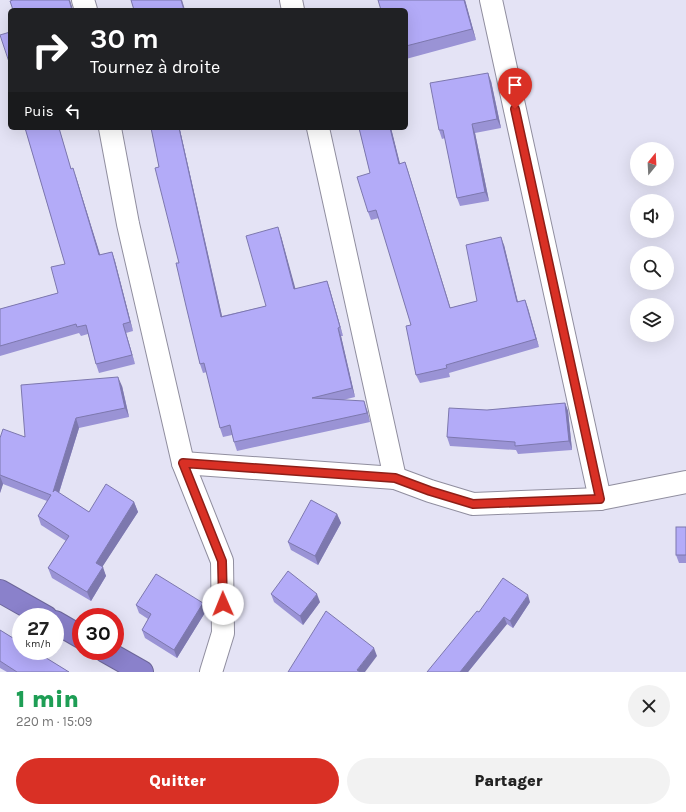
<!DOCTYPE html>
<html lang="fr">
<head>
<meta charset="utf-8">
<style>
	body { margin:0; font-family:Karla,sans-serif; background:#f2f2f2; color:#222; height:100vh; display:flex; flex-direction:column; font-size:15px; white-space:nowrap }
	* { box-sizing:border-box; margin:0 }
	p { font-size:13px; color:#767676 }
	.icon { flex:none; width:22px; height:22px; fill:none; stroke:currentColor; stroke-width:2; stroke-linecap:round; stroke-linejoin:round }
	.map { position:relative; height:672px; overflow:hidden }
	.sheet { display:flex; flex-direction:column; background:#fff; flex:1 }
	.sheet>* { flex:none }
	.top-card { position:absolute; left:8px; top:8px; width:400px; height:122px; border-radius:6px; box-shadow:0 4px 16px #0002; background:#202124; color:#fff; overflow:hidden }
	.needle { width:26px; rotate:18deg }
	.buttons { position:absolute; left:630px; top:142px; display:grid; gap:8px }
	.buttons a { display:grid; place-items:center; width:44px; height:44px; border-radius:50%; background:#fff; box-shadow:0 4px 16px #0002; font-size:20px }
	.speed { position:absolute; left:12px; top:608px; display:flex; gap:8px; font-size:20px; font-weight:700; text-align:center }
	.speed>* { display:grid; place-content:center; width:52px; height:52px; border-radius:50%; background:#fff; box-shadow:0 4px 16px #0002; line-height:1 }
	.speed small { font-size:10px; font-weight:400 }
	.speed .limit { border:6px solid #d22; background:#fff; color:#111 }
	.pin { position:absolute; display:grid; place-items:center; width:34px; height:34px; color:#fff; margin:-41px -17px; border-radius:50% 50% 50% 0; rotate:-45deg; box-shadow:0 0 4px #0007 }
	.pin .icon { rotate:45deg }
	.me { position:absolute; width:44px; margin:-22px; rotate:359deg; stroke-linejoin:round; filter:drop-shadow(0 0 3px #0008) }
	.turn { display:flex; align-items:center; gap:14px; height:84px; padding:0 16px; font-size:18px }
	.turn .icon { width:52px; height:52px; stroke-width:2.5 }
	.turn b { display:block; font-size:28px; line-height:34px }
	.then { display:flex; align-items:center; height:38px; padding:0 16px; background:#0003; gap:8px; font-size:15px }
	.round { display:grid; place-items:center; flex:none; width:42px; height:42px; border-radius:21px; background:#f2f2f2 }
	.summary { display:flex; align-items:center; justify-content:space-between; height:68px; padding:0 16px }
	h1 { font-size:24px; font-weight:800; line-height:30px; color:#1e9e55 }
	.cta { display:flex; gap:8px; margin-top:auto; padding:8px 16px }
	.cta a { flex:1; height:46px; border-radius:24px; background:#d93025; color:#fff; font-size:16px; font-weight:800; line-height:46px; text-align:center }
	.cta a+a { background:#f2f2f2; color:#222 }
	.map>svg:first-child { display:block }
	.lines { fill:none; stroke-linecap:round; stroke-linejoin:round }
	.street-casing { stroke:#908e9f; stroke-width:24 }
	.highway-casing { stroke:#6d679a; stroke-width:24 }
	.street { stroke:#fff; stroke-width:22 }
	.highway { stroke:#8a81cb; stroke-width:22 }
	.wall { fill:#9a93d5 }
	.shaded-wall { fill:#7d78ae }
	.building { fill:#b3abf8; stroke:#7d78ae }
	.route-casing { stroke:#8d1f18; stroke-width:10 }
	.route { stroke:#d93025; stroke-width:7 }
</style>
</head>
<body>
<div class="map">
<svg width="686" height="672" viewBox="0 0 686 672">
	<rect width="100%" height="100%" fill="#e4e3f5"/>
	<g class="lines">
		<!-- street casing -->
		<g class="street-casing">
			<g id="street">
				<path d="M 83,0 L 86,10"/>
				<path d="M 291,0 L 293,10"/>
				<path d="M 491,0 L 600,499"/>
				<path d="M 110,128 L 128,224 L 183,463 L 222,561 L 223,633 L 211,672"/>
				<path d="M 318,128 L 395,478"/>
				<path d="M 183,463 L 395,478 L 430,491 L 473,504 L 600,499 L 686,482"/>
			</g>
		</g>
		<!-- highway casing -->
		<g class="highway-casing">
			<g id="highway">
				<path d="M 0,591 L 46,617"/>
				<path d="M 55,622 L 81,637"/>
				<path d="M 105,651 L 142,672"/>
			</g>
		</g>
		<!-- street -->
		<use href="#street" class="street"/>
		<!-- highway -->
		<use href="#highway" class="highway"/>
	</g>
	<!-- wall -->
	<g class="wall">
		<path d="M 378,0 L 465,0 L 476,40 L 406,59 L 406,10 Z"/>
		<path d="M 491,81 L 501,128 L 475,133 L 489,201 L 460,206 L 457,198 L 445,138 L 442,139 L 439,130 Z"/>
		<path d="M 25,128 L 59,128 L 71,169 L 76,177 L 100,255 L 112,252 L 115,261 L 133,331 L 126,333 L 135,364 L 99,373 L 96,364 L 88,334 L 81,336 L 79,333 L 0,356 L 0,309 L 58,293 L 65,264 Z"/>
		<path d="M 151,128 L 191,128 L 180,130 L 222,316 L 266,306 L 281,236 L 295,289 L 327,281 L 330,290 L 343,336 L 341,336 L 355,397 L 343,400 L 367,410 L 370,422 L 237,451 L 234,442 L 232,435 L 223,437 L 220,428 L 207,372 L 203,373 L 200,364 Z"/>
		<path d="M 359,128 L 391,128 L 400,164 L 405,162 L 408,171 L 450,308 L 477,301 L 504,245 L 518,302 L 525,300 L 539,347 L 449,373 L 450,377 L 420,383 L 416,375 L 411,325 L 379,218 L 371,220 L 368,212 L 370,173 Z"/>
		<path d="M 122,386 L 129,417 L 79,428 L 59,493 L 89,512 L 134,502 L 138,512 L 102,567 L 106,576 L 91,601 L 52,578 L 48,568 L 66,541 L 41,525 L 38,516 L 47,501 L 3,484 L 0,493 L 0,438 L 25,437 Z"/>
		<path d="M 565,403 L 568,411 L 572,450 L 518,454 L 516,450 L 450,446 L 447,437 L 487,410 Z"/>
		<path d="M 337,514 L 341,523 L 318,565 L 291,550 L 288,542 Z"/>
		<path d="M 686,527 L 686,563 L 679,563 L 676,555 Z"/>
		<path d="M 271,594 L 320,602 L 303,625 L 274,602 Z"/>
		<path d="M 530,602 L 513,628 L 507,624 L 468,672 L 427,672 L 479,612 Z"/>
		<path d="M 203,603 L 206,611 L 177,658 L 145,638 L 142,630 L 148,619 L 139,613 L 136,605 Z"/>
		<path d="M 0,630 L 69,672 L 7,672 L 0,668 Z"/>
	</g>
	<!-- shaded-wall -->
	<g class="shaded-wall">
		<path d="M 69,0 L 70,0 L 73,10 L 72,10 Z"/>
		<path d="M 181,0 L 182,0 L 185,10 L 184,10 Z"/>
		<path d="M 464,0 L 465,0 L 476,40 L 472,29 Z"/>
		<path d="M 488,73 L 491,81 L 501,128 L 497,119 Z"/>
		<path d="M 472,124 L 475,133 L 489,201 L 485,192 Z"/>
		<path d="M 179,128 L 180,130 L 224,325 L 221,317 Z"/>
		<path d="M 390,128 L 391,128 L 402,172 L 399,164 Z"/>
		<path d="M 405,162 L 408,171 L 453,316 L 450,308 Z"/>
		<path d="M 73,168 L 76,177 L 103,264 L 99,255 Z"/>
		<path d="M 278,227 L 281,236 L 298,298 L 294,289 Z"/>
		<path d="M 501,237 L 504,245 L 520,311 L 517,302 Z"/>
		<path d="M 112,252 L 115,261 L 133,331 L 130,322 Z"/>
		<path d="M 327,281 L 330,290 L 343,336 L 340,327 Z"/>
		<path d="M 525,300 L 528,308 L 539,347 L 536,339 Z"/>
		<path d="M 123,324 L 126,333 L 135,364 L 132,355 Z"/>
		<path d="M 338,328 L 341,336 L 355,397 L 352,388 Z"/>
		<path d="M 118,377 L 122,386 L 129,417 L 125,408 Z"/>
		<path d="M 364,401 L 367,410 L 370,422 L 367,413 Z"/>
		<path d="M 565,403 L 568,411 L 572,450 L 569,441 Z"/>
		<path d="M 76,418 L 79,428 L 56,502 L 53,492 Z"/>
		<path d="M 0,476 L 3,484 L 0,493 Z"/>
		<path d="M 134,502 L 138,512 L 99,572 L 96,563 Z"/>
		<path d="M 337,514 L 341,523 L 318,565 L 315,556 Z"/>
		<path d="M 103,567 L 106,576 L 91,601 L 87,592 Z"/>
		<path d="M 317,594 L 320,602 L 303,625 L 300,616 Z"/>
		<path d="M 528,595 L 530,602 L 513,628 L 510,621 Z"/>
		<path d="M 203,603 L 206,611 L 177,658 L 174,650 Z"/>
		<path d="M 504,617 L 507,624 L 468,672 L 460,672 Z"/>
		<path d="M 374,648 L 377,656 L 365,672 L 358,672 L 357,670 Z"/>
	</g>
	<!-- building -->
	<g class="building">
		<path d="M 13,0 L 69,0 L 72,10 L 13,10 L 10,1 Z"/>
		<path d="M 131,0 L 181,0 L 184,10 L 134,10 Z"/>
		<path d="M 378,0 L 464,0 L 472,29 L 406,46 L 406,10 L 381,10 Z"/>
		<path d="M 10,32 L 10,65 L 0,35 Z"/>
		<path d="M 488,73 L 497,119 L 472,124 L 485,192 L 457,198 L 443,130 L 439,130 L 430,83 Z"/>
		<path d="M 25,128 L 59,128 L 71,169 L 73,168 L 99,255 L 112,252 L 130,322 L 123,324 L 132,355 L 96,364 L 86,325 L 77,327 L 76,324 L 0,346 L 0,309 L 58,293 L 51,267 L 65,264 Z"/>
		<path d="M 151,128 L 179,128 L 221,317 L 266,306 L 246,236 L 278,227 L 294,289 L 327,281 L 340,327 L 338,328 L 352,388 L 312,398 L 364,401 L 367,413 L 234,442 L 230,425 L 220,428 L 204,363 L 200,364 L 186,306 L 176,263 L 179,263 L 155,168 L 159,167 Z"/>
		<path d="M 359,128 L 390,128 L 399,164 L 405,162 L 450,308 L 477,301 L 466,245 L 501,237 L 517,302 L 525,300 L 536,339 L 446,365 L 447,368 L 416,375 L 406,326 L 411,325 L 376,210 L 368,212 L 357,177 L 370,173 Z"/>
		<path d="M 118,377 L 125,408 L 76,418 L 53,492 L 55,490 L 89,512 L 106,484 L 134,502 L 96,563 L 103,567 L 87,592 L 48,568 L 69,536 L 38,516 L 51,495 L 0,475 L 0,438 L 3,429 L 25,437 L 21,385 Z"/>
		<path d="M 565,403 L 569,441 L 515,446 L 515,442 L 447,437 L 449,408 L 487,410 Z"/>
		<path d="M 311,500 L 337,514 L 315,556 L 288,542 Z"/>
		<rect x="676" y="527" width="10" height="28"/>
		<path d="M 288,571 L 317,594 L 300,616 L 271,594 Z"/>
		<path d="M 156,574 L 203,603 L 174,650 L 142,630 L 151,614 L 136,605 Z"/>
		<path d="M 503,578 L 528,595 L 510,621 L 504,617 L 460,672 L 427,672 L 477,611 L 479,612 Z"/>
		<path d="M 326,611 L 374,648 L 357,670 L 360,672 L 288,672 Z"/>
		<path d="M 0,630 L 21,643 L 21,651 L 35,651 L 69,672 L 17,672 L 0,661 Z"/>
	</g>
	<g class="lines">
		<!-- route casing -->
		<g class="route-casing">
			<path id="route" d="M 223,604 L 222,561 L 183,463 L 395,478 L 430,491 L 473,504 L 600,499 L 515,109"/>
		</g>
		<!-- route -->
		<use href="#route" class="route"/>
	</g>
</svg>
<div class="buttons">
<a><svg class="needle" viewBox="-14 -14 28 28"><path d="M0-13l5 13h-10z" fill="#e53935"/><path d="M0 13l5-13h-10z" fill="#767676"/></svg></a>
<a><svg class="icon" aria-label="sound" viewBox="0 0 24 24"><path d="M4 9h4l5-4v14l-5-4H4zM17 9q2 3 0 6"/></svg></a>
<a><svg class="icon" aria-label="search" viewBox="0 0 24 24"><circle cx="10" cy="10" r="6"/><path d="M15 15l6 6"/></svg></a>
<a><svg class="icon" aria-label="layers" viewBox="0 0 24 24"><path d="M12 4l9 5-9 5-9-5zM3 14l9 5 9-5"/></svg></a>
</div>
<div class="speed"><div>27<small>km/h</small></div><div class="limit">30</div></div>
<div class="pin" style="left:515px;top:109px;background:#d93025"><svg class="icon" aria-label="arrive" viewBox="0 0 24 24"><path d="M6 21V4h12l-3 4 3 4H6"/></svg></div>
<svg class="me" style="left:223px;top:604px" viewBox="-20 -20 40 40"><circle r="19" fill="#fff"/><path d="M0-13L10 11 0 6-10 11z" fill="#d93025"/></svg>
<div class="top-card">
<div class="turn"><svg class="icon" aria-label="right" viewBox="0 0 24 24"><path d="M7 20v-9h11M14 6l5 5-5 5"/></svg><div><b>30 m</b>Tournez à droite</div></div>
<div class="then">Puis<svg class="icon" aria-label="left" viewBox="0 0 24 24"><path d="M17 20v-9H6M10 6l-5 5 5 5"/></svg></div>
</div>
</div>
<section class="sheet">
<div class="summary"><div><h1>1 min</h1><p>220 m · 15:09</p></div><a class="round"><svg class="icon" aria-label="close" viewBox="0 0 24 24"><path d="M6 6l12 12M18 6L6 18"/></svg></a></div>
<div class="cta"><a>Quitter</a><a>Partager</a></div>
</section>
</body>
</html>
